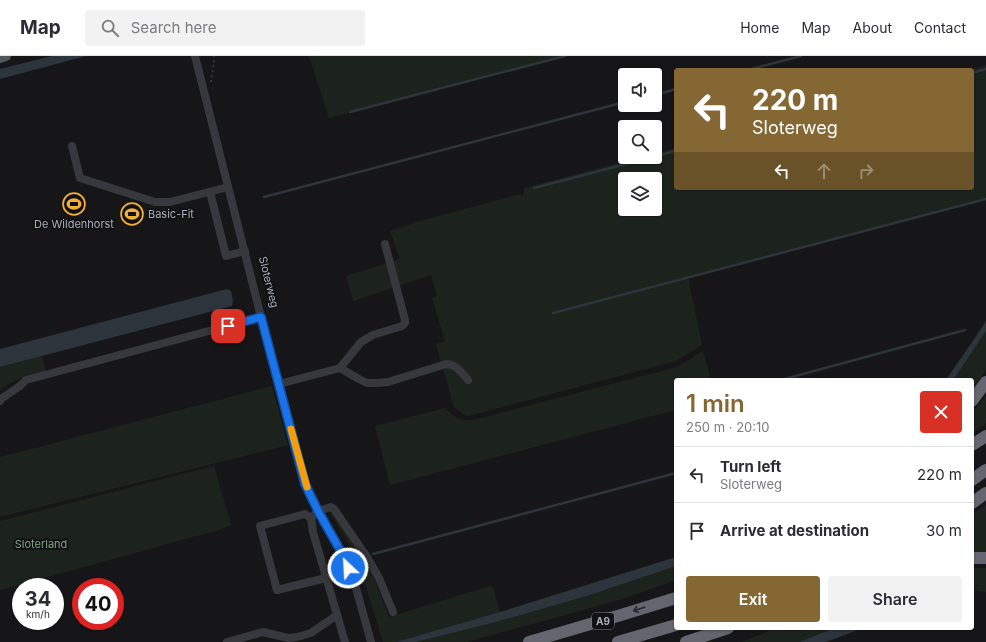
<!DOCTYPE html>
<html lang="en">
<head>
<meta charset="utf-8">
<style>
	body { margin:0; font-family:Inter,sans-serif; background:#f2f2f3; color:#2b2b33; height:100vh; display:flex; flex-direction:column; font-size:15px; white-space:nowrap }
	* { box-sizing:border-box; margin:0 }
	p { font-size:13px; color:#7c7c81 }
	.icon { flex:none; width:22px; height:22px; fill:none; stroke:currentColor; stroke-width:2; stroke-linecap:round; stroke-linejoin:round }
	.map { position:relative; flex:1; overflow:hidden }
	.panel { position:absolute; left:674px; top:322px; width:300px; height:252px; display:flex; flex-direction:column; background:#fff; border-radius:4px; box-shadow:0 1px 3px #0004 }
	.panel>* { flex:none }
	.guide { position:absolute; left:674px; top:12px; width:300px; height:122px; border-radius:4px; box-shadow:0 1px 3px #0004; background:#856733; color:#fff; overflow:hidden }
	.buttons { position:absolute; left:618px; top:12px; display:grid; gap:8px }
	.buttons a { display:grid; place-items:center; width:44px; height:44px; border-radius:4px; background:#fff; box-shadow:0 1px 3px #0004; font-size:20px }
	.speed { position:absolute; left:12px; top:522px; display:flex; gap:8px; font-size:20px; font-weight:700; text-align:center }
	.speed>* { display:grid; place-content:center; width:52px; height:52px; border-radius:50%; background:#fff; box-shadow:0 1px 3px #0004; line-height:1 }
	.speed small { font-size:10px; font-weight:400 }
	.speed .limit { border:6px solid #d22; background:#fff; color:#111 }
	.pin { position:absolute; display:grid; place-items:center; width:34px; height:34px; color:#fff; margin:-17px; border-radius:8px; box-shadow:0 2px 6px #0006 }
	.me { position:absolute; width:44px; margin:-22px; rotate:335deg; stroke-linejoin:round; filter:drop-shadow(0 0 3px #0008) }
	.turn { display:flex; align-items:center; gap:14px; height:84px; padding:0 12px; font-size:18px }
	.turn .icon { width:52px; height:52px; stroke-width:2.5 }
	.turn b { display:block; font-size:28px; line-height:34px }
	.lanes { display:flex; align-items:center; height:38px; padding:0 12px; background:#0003; justify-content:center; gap:20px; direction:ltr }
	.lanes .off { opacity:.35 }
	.round { display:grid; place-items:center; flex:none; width:42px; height:42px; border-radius:4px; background:#f2f2f3 }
	.overview { display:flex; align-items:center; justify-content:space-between; height:68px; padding:0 12px }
	h1 { font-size:24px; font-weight:600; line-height:30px; color:#856733 }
	.primary-button { display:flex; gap:8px; margin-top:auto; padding:8px 12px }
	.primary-button a { flex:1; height:46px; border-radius:4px; background:#856733; color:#fff; font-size:16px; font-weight:600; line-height:46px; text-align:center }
	.primary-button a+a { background:#f2f2f3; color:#2b2b33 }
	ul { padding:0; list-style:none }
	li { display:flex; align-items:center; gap:12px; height:56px; padding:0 12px; border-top:1px solid #e1e1e2 }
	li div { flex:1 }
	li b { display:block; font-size:15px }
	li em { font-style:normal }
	header { display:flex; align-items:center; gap:24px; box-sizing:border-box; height:56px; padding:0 20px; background:#fff; border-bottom:1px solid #e1e1e2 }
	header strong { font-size:19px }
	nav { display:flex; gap:22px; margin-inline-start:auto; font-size:14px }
	.search { width:280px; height:36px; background:#f2f2f3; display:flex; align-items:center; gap:10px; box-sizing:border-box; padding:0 14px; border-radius:4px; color:#7c7c81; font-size:15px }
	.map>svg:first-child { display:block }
	.green { fill:#1c231d; fill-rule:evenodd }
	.water { fill:#2c353c }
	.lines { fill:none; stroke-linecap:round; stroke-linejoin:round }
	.stream { stroke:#2c353c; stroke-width:2.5 }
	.path { stroke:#3d3f44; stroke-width:1.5; stroke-dasharray:2 3; stroke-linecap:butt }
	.minor { stroke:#37383d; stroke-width:8 }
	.major { stroke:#53555c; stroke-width:10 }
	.highway { stroke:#63666e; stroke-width:12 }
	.oneway { stroke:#26262a }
	.route-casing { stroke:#114b97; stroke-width:10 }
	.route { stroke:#1a73e8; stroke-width:7 }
	.slow { stroke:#f59e0b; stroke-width:7 }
	.labels { text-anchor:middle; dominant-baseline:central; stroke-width:4; stroke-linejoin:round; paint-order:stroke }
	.shield { fill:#111113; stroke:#7b7e86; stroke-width:1 }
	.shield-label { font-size:10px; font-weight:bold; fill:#a8adb8 }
	.poi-label { font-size:11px; fill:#a8adb8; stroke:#111113; text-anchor:start }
	.street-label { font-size:11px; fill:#a8adb8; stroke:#111113 }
	.park-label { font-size:11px; fill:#7fa381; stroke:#111113 }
</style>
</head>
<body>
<header>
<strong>Map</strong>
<div class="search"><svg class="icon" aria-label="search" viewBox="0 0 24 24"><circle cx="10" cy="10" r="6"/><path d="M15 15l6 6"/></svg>Search here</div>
<nav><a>Home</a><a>Map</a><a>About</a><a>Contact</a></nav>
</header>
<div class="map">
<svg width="986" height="586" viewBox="0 0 986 586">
	<rect width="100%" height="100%" fill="#161618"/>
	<!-- green -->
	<g class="green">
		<path d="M 309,0 L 565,0 L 329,62 Z"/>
		<path d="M 986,9 L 986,143 L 688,221 L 702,289 L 676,305 L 468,360 L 463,358 L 454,351 L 436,288 L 445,285 L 432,242 L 437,240 L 431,219 L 353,245 L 346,220 L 400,203 L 390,175 L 417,166 L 516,139 L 520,138 L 523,141 L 524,132 L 641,101 L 655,101 L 655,97 L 676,92 L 676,132 L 972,132 L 972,14 L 968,14 ZM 625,123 L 655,123 L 655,153 L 625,153 Z"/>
		<path d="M 986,275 L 986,314 L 972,336 L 972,324 L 953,324 Z"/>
		<path d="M 703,295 L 711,324 L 676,324 L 676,354 L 390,429 L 375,370 L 445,352 C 457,363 461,366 477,363 L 673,312 L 684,307 Z"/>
		<path d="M 42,300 L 46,315 L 19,323 L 10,327 L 0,334 L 0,311 Z"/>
		<path d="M 272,330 L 288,389 L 0,461 L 0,401 Z"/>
		<path d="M 986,340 L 986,367 L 972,377 L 972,356 Z"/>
		<path d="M 214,410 L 231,469 L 219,474 L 0,534 L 0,465 Z"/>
		<path d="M 986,449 L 986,497 L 972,497 L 972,459 Z"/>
		<path d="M 331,453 L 367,505 L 389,561 L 490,530 L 493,531 L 500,556 L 396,586 L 383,586 L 360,511 L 350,490 L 329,454 Z"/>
		<path d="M 676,510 L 676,524 L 626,542 L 467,586 L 416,586 L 500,565 L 590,539 Z"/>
		<path d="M 972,512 L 986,512 L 986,536 L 972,534 Z"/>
		<path d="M 776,572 L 835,572 L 799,586 L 742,586 Z"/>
	</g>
	<!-- water -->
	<g class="water">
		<path d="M 52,0 L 86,0 L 0,23 L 0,13 Z"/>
		<path d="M 227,233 L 231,235 C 232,240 234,245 232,250 L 0,311 L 0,293 Z"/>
		<path d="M 986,264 L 986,275 L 953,324 L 946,324 L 983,270 Z"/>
		<path d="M 676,501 L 676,510 L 590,539 L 500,565 L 416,586 L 396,586 L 500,556 Z"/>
		<path d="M 835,572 L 863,572 L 826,586 L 799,586 Z"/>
	</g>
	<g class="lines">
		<!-- stream -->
		<g class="stream">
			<path d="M 748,14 L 801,0"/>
			<path d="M 972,17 L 986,13"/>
			<path d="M 655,39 L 676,33"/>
			<path d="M 350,56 L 565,0"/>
			<path d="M 655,100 L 676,95"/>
			<path d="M 534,132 L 653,101"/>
			<path d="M 264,141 L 625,46"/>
			<path d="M 553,257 L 986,143"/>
			<path d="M 781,324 L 965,274"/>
			<path d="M 373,498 L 676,417"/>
		</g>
		<!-- path -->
		<path class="path" d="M 211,26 L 214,5 L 214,0"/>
		<!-- minor -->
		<g class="minor">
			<path d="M 195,0 L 261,261 L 305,428 L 318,455 L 344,501 L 356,532 L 371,586"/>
			<path d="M 72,90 L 80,122 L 155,146 L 170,146 L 228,131"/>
			<path d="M 210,136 L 226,200 L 245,195"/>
			<path d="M 340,312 L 359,323 L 367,327 L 377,327 L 388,326 L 446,308 C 456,308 462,317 468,324"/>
			<path d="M 279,328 L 340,312 L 361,286 L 373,279 L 402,270 L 405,267 L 405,264 L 385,188"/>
			<path d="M 0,345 L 1,343 L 20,330 L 26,324 L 261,261"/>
			<path d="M 311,462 L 305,458 L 260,470 L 277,534 L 326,522"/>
			<path d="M 227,586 L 263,576 L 288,582 L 297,581 L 311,577 L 337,559"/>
			<path d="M 345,586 L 313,476 L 311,462 L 318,455 L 331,451 L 334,453 L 367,501 L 379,522 L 393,556"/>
		</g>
		<!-- major -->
		<path class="major" d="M 0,2 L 6,0"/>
		<!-- highway -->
		<g class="highway">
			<path d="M 972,345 L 986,326"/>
			<path d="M 972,389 L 986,380"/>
			<path d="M 972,424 L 986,414"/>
			<path d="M 972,447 L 986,437"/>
			<path d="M 972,502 L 986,502"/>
			<path d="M 529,586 L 621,559 L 676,542"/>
			<path d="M 618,586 L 676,569"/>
			<path d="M 686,586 L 728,572"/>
		</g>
	</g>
	<!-- one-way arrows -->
	<defs><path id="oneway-shaft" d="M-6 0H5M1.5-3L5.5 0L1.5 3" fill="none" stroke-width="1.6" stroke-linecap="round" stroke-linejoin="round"/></defs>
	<use class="oneway" href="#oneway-shaft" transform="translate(639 553) rotate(162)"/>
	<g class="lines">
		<!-- route casing -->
		<g class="route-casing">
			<path id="route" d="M 228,270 L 261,261 L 305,428 L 318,455 L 344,501 L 348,512"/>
		</g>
		<!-- route -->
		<use href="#route" class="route"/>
		<!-- slow -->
		<path class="slow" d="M 291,373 L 307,431"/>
	</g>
	<!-- icons -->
	<defs>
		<g id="stadium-ring" transform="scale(1.15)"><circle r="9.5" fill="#111113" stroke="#f2b134" stroke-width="1.5"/><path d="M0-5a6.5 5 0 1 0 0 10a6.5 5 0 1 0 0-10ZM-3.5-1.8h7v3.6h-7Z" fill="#f2b134"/></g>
	</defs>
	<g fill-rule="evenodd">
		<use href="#stadium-ring" x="74" y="148"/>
		<use href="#stadium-ring" x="132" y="158"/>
	</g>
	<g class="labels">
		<!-- shield labels -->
		<rect class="shield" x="592" y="557" width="22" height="16" rx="3"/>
		<g class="shield-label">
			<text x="603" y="565">A9</text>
		</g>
		<!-- poi labels -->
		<g class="poi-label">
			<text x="148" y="158">Basic-Fit</text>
			<text x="74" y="168" text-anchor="middle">De Wildenhorst</text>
		</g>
		<!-- street labels -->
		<g class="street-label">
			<text transform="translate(269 226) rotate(76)">Sloterweg</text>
		</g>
		<!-- park labels -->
		<g class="park-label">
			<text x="41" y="488">Sloterland</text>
		</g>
	</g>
</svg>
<div class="buttons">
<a><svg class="icon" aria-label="sound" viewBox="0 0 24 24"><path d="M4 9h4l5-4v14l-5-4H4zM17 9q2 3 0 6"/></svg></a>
<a><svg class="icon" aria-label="search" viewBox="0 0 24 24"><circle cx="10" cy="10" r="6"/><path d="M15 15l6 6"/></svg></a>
<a><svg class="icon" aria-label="layers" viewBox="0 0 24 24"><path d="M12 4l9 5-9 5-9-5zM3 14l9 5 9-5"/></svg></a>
</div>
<div class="speed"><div>34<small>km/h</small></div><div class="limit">40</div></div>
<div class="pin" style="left:228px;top:270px;background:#d93025"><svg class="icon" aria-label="arrive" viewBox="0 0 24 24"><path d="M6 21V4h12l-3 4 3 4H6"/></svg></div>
<svg class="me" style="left:348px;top:512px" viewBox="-20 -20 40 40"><circle r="17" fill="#1a73e8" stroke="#fff" stroke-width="3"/><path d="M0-11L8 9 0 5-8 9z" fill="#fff"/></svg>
<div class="guide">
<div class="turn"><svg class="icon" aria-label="left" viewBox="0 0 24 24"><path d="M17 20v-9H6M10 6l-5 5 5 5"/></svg><div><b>220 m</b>Sloterweg</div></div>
<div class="lanes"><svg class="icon" aria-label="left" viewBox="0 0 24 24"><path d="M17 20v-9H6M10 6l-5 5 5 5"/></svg><svg class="icon off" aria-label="ahead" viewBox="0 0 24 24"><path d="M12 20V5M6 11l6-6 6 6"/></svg><svg class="icon off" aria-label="right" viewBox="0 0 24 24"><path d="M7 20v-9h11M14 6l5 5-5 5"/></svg></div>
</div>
<section class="panel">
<div class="overview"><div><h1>1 min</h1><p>250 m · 20:10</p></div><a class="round" style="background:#d93025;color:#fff"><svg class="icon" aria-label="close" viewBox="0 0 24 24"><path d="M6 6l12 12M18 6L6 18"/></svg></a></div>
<ul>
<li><svg class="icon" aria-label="left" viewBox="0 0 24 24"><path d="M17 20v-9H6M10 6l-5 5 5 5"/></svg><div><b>Turn left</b><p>Sloterweg</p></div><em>220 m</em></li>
<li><svg class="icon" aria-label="arrive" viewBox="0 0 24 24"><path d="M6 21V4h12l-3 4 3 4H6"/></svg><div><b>Arrive at destination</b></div><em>30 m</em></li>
</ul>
<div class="primary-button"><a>Exit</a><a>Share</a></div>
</section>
</div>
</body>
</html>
